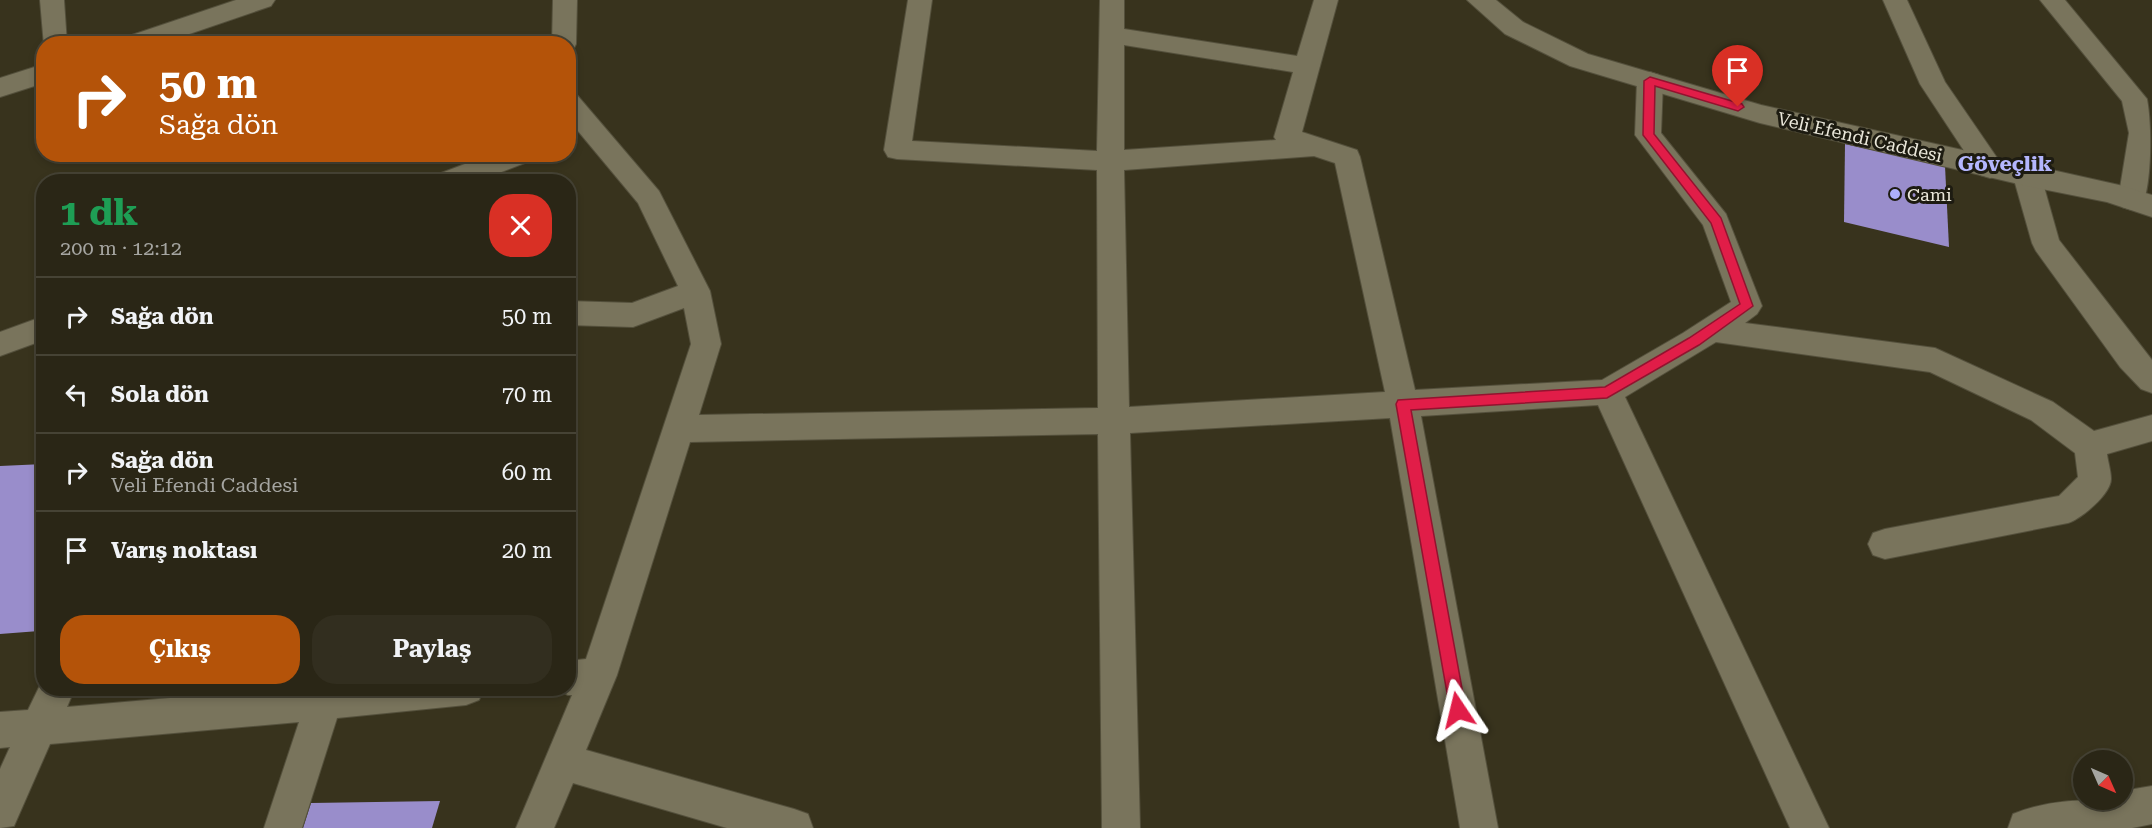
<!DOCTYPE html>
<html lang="tr">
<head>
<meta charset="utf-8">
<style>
	body { margin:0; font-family:"Roboto Serif",serif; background:#322e1f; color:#f1f3f6; height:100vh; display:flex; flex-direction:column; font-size:22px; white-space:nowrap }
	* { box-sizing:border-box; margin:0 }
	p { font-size:20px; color:#a5a5a1 }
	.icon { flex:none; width:33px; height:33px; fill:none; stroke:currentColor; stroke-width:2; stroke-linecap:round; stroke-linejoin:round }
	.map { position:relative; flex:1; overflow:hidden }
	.sheet { position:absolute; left:36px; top:174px; width:540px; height:522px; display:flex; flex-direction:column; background:#2a2616; border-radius:24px; box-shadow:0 3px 9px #0003,0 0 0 2px #464335 }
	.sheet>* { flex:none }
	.banner { position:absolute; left:36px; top:36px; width:540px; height:126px; border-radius:24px; box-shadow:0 3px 9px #0003,0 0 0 2px #464335; background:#b45309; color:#fff; overflow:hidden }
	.needle { width:39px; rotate:135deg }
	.controls { position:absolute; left:2073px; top:750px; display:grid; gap:12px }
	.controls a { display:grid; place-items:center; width:60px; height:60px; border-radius:50%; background:#2a2616; box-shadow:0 3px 9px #0003,0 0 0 2px #464335; font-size:30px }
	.pin { position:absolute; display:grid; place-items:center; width:51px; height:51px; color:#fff; margin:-62px -26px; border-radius:50% 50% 50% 0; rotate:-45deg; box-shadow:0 0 6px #0007 }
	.pin .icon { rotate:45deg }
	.me { position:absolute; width:66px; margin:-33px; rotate:350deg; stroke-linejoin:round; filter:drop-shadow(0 0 4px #0008) }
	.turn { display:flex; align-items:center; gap:21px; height:126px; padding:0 24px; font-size:27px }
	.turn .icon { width:78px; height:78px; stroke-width:2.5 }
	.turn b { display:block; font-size:42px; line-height:51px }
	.round { display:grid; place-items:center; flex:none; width:63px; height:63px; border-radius:24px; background:#322e1f }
	.head { display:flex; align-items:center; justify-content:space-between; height:102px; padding:0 24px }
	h1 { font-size:36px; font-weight:700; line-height:45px; color:#1e9e55 }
	.primary-button { display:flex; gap:12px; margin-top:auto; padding:12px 24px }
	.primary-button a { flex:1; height:69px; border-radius:24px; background:#b45309; color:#fff; font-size:24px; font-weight:700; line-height:69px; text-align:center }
	.primary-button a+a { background:#322e1f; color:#f1f3f6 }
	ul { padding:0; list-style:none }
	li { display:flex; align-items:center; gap:18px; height:78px; padding:0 24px; border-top:2px solid #464335 }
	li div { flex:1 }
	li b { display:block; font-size:22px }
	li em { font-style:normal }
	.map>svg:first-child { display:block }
	.building { fill:#998dcb }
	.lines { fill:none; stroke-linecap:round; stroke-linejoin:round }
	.minor-casing { stroke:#54503c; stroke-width:2 }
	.tertiary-casing { stroke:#54503c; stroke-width:2 }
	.minor { fill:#79745c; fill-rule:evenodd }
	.tertiary { fill:#79745c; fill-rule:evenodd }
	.route { fill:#e11d48; stroke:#92132f; stroke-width:1.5 }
	.poi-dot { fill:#adaffb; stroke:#1d1b11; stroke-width:2 }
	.labels { text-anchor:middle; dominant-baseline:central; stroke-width:6; stroke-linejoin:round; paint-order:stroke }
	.street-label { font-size:18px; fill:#eae7da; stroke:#1d1b11 }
	.poi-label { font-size:18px; fill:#eae7da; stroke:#1d1b11; text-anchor:start }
	.quarter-label { font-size:21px; font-weight:bold; fill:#b4b6fd; stroke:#1d1b11 }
</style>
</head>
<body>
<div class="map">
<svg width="2152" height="828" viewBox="0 0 2152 828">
	<rect width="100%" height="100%" fill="#38331d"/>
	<!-- building -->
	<g class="building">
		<path d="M 1845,144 L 1945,166 L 1949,247 L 1844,222 Z"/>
		<path d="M 44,464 L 44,621 L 39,631 L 0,634 L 0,466 Z"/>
		<path d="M 440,801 L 432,828 L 303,828 L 311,803 Z"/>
	</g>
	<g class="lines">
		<!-- minor casing -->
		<g class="minor-casing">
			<g id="minor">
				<path d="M 40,0 L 64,0 L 67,44 L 44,44 L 44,46 Z"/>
				<path d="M 553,0 L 577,0 L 576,44 L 573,50 L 568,51 L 568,44 L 552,44 Z"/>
				<path d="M 908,0 L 932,0 L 912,141 L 1097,151 L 1100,0 L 1124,0 L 1124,29 L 1297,56 L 1314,0 L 1338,0 L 1302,132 L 1357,150 L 1360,157 L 1415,390 L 1602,380 L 1683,333 L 1731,302 L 1703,225 L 1635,135 L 1637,81 L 1641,75 L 1650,72 L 1659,75 L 1663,81 L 1661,133 L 1726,214 L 1762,306 L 1757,314 L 1745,323 L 1935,348 L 2053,402 L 2094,431 L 2152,415 L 2152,441 L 2107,454 C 2108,462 2111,471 2111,479 C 2111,494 2081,519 2068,523 L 1885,559 L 1873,555 L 1868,544 L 1873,533 L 1885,529 L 2059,496 L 2078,477 L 2075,453 L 2031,420 L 1930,372 L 1716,342 L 1625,397 L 1829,828 L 1790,828 L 1598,405 L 1421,416 L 1498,828 L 1460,828 L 1390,418 L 1130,433 L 1140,828 L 1102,828 L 1098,434 L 690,442 L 617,675 L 586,750 L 794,809 L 808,814 L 813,828 L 727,828 L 573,783 L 554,828 L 516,828 L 572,695 L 568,695 L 554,688 L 568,688 L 568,661 L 586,659 L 691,344 L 684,308 L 633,327 L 568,325 L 568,301 L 632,303 L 678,286 L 638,203 L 568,119 L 568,92 L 577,95 L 659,191 L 710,291 L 721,344 L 699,415 L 1098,408 L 1097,170 L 897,159 L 888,157 L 884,150 ZM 1124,45 L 1293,72 L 1274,137 L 1276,140 L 1124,150 ZM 1314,156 L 1335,163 L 1385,392 L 1129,407 L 1124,170 Z"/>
				<path d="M 1883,0 L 1907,0 L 1945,82 L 2004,168 L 2000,175 L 1990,178 L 1980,175 L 1920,84 Z"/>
				<path d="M 2040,0 L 2065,0 L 2147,99 C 2152,126 2152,182 2142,207 L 2132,210 L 2122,207 L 2118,200 L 2129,133 L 2122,101 Z"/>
				<path d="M 491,154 L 533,154 L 530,161 L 475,182 L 433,182 L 436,175 Z"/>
				<path d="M 2027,166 L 2037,169 L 2041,176 L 2059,240 L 2152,360 L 2152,393 L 2141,389 L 2120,367 L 2036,251 L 2032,243 L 2013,176 L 2017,169 Z"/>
				<path d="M 44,316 L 44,340 L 0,356 L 0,332 Z"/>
				<path d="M 44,677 L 44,688 L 75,688 L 67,707 L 284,688 L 484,688 L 479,700 L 466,705 L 337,718 L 302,828 L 264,828 L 299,722 L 50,744 L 14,826 L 0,828 L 0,769 L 10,747 L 0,748 L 0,712 L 28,710 Z"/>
				<path d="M 2152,786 L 2152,824 L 2132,828 L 2008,828 L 2013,814 C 2049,799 2085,800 2122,800 L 2122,791 Z"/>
			</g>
		</g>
		<!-- tertiary casing -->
		<g class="tertiary-casing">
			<g id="tertiary">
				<path d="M 236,0 L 275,0 L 271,6 L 160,44 L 119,44 L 123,38 Z"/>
				<path d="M 1467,0 L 1496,0 L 1523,22 L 1588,54 L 1761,105 L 2119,185 L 2152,195 L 2152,217 L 2107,202 L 2027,186 L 1760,123 L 1570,66 L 1505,34 Z"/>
				<path d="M 44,64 L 44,83 L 0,97 L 0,78 Z"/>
			</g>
		</g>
		<!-- minor -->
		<use href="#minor" class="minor"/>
		<!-- tertiary -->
		<use href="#tertiary" class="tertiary"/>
	</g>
	<!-- route -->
	<path class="route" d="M 1650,77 L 1742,104 L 1744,107 L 1738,111 L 1655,86 L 1654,134 L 1721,218 L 1753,306 L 1699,345 L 1607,398 L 1411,410 L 1466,710 L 1464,716 L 1458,718 L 1453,716 L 1450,710 L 1396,404 L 1398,400 L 1605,387 L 1689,338 L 1740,304 L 1711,223 L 1643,135 L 1644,81 Z"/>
	<!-- markers -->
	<circle class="poi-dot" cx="1895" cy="194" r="6"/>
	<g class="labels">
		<!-- street labels -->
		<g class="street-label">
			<text transform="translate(1860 137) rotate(13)">Veli Efendi Caddesi</text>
		</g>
		<!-- poi labels -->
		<g class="poi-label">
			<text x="1907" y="194">Cami</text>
		</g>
		<!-- quarter labels -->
		<g class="quarter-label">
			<text x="2005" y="164">Göveçlik</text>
		</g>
	</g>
</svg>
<div class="controls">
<a><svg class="needle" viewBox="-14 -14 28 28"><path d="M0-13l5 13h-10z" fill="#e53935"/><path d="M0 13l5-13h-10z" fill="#a5a5a1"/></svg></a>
</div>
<div class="pin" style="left:1738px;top:107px;background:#d93025"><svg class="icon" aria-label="arrive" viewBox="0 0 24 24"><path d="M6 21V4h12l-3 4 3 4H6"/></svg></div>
<svg class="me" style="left:1458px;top:710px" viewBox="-20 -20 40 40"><path d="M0-17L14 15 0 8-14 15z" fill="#e11d48" stroke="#fff" stroke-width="4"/></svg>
<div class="banner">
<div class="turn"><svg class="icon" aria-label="right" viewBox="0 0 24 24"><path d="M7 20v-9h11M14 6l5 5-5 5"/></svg><div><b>50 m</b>Sağa dön</div></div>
</div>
<section class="sheet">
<div class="head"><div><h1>1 dk</h1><p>200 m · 12:12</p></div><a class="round" style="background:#d93025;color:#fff"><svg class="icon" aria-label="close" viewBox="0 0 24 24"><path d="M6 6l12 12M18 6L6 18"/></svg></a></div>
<ul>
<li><svg class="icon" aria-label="right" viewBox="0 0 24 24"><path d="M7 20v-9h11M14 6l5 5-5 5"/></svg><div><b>Sağa dön</b></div><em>50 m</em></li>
<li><svg class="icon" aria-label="left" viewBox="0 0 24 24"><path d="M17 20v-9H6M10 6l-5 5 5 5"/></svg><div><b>Sola dön</b></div><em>70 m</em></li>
<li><svg class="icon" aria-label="right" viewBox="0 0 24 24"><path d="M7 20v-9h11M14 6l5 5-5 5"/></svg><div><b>Sağa dön</b><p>Veli Efendi Caddesi</p></div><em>60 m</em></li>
<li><svg class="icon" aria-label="arrive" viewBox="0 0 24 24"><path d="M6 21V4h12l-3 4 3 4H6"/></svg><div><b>Varış noktası</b></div><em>20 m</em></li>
</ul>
<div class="primary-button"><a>Çıkış</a><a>Paylaş</a></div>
</section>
</div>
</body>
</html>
